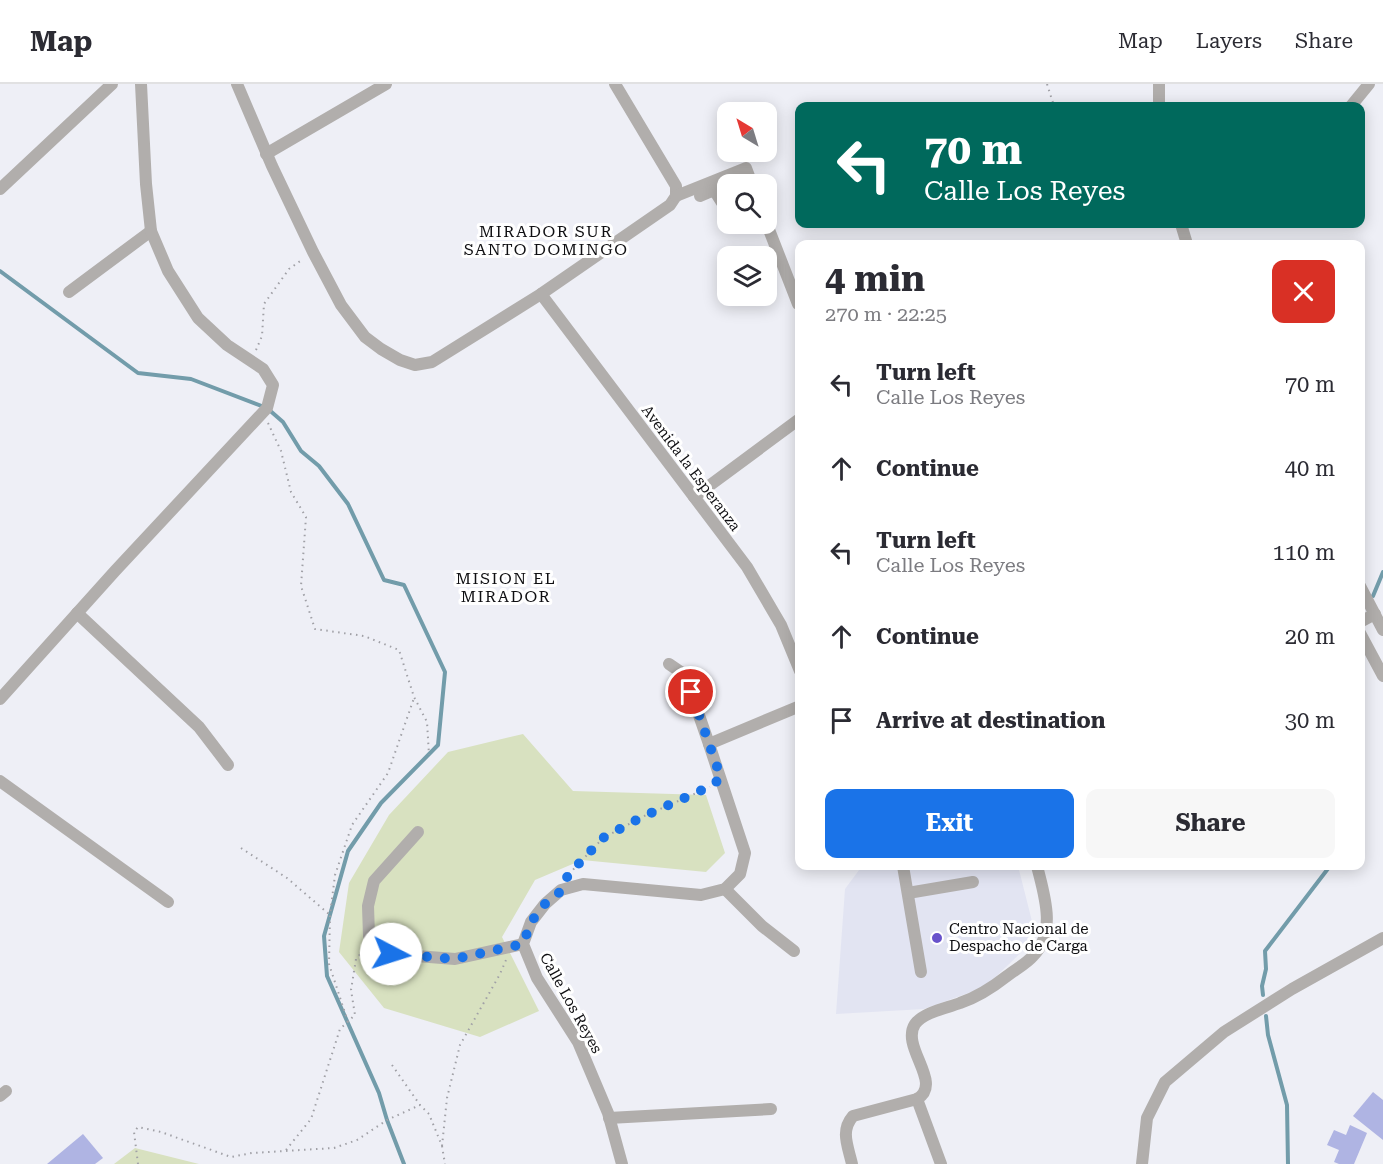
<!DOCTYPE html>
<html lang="en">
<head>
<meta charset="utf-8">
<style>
	body { margin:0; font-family:"Roboto Serif",serif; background:#f7f7f7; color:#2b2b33; height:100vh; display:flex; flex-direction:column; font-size:22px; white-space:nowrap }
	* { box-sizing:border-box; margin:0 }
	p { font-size:20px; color:#7c7c81 }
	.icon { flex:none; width:33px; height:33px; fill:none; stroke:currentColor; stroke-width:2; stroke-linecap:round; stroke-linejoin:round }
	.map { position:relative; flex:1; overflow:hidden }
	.side { position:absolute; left:795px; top:156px; width:570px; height:630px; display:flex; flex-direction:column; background:#fff; border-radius:12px; box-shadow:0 3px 15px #0003 }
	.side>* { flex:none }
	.hud { position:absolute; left:795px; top:18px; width:570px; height:126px; border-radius:12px; box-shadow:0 3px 15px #0003; background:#00695c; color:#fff; overflow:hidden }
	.needle { width:39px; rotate:322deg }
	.controls { position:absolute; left:717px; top:18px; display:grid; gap:12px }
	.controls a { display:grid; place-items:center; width:60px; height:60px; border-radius:12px; background:#fff; box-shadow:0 3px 15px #0003; font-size:30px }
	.pin { position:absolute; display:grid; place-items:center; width:51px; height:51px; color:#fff; margin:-26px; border:3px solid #fff; border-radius:50%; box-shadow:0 2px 6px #0007 }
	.me { position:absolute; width:66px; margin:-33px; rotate:95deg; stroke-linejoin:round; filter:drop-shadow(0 0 4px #0008) }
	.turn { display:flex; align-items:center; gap:21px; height:126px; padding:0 30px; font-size:27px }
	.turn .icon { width:78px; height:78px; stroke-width:2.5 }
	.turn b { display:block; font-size:42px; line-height:51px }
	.round { display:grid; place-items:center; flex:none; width:63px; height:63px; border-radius:12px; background:#f7f7f7 }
	.head { display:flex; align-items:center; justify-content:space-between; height:102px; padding:0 30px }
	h1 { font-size:36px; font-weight:700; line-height:45px }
	.action { display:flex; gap:12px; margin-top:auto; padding:12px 30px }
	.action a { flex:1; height:69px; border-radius:12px; background:#1a73e8; color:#fff; font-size:24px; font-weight:700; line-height:69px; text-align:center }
	.action a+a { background:#f7f7f7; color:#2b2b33 }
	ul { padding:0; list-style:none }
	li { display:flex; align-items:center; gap:18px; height:84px; padding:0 30px }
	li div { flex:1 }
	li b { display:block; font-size:22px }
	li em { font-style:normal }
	header { display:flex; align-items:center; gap:36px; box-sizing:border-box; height:84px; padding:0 30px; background:#fff; border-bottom:2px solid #e1e1e2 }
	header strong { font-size:28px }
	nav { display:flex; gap:33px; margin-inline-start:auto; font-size:21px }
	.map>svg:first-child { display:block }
	.built { fill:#e2e4f2 }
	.green { fill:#d8e1c0 }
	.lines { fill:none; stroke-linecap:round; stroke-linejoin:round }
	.stream { stroke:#729caa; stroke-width:4 }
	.building { fill:#afb4e3 }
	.path { stroke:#a0a0a6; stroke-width:2; stroke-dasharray:1.5 4.5; stroke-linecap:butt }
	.minor { stroke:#b1aeac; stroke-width:12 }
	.route { stroke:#1a73e8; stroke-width:10; stroke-dasharray:0 18 }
	.poi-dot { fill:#6852cb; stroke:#fff; stroke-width:2 }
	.labels { text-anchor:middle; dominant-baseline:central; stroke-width:6; stroke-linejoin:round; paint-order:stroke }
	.street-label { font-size:15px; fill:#0f0f12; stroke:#fff }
	.poi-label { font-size:15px; fill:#0f0f12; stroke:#fff; text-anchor:start }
	.neighbourhood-label { font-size:16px; letter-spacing:1.5px; fill:#0f0f12; stroke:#fff }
</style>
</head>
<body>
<header>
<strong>Map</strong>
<nav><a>Map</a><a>Layers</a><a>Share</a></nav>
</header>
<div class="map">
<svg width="1383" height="1080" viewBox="0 0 1383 1080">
	<rect width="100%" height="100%" fill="#eeeff6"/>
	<!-- built -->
	<path class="built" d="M 862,782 L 1018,782 L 1035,849 L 1031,859 L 985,903 L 924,925 L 836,930 L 845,805 Z"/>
	<!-- green -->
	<g class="green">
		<path d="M 523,650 L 573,707 L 706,711 L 725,769 L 706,788 L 582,776 L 535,796 L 502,853 L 539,927 L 480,953 L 384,924 L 339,868 L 349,799 L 389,731 L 448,668 Z"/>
		<path d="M 135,1064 L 199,1080 L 114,1080 Z"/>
	</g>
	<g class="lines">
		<!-- stream -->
		<g class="stream">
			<path d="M 0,187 L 138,289 L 191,295 L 267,324 L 283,338 L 301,367 L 319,382 L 348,420 L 384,496 L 404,501 L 445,588 L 438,661 L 381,719 L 348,767 L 324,852 L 327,892 L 379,1009 L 387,1036 L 404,1080"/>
			<path d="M 1373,512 L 1383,488"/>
			<path d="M 1360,717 L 1363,738 L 1360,741"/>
			<path d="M 1263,911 L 1262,902 L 1266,885 L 1265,867 L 1330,782"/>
			<path d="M 1266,932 L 1268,951 L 1287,1021 L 1288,1080"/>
		</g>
	</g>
	<!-- building -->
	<g class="building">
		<path d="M 1373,1008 L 1383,1016 L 1383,1056 L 1353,1032 Z"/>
		<path d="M 1350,1041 L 1367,1049 L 1354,1080 L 1339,1080 L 1334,1078 L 1339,1066 L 1327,1061 L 1334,1046 L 1346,1051 Z"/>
		<path d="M 83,1050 L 103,1074 L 95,1080 L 47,1080 Z"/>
	</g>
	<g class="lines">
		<!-- path -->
		<g class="path">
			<path d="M 1047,0 L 1054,22"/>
			<path d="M 256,266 L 262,252 L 264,220 L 289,185 L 303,175"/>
			<path d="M 268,339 L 281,367 L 291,408 L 306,433 L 301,502 L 315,545 L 364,552 L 399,566 L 414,613 L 427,638 L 429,671"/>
			<path d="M 241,764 L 287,794 L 330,831"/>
			<path d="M 569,790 L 603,754 L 642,733 L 710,703"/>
			<path d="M 348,938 L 329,880 L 330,831 L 335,791 L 352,741 L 388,689 L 414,614"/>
			<path d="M 392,981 L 420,1021 L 429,1030 L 442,1062 L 445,1080"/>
			<path d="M 442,1062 L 447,1014 L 460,961 L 500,890 L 506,876"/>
			<path d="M 286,1066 L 311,1035 L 340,945 L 355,931 L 351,906 L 356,875 L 365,865"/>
			<path d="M 138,1080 L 134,1048 L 138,1043 L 161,1048 L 231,1073 L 252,1069 L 334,1064 L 357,1056 L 387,1036 L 420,1021"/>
		</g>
		<!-- minor -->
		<g class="minor">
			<path d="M 237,0 L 272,82 L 313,168 L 341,221 L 365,253 L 381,265 L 400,276 L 415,281 L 432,278 L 541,210 L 670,121 L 676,112"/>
			<path d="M 615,0 L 676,102 L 676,112"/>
			<path d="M 1159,0 L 1159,22"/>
			<path d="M 1351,22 L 1369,0"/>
			<path d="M 266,70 L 386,0"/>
			<path d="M 0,105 L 112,0"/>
			<path d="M 676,112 L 746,84 L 752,100"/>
			<path d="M 700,112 L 714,106 L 728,128"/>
			<path d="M 766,138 L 798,220"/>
			<path d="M 1181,140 L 1187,160"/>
			<path d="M 69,208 L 151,147"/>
			<path d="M 541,210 L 747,483 L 781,541 L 800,587"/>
			<path d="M 694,413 L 798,336"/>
			<path d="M 1360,502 L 1383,546"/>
			<path d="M 77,529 L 199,643 L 228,681"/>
			<path d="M 1360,538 L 1375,530"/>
			<path d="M 1360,549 L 1383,592"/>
			<path d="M 669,580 L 685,591 L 709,660"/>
			<path d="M 0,615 L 115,487 L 267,324 L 273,301 L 263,285 L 227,261 L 198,234 L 168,187 L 151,147 L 146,100 L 141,0"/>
			<path d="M 0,697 L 168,818"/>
			<path d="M 418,748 L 374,797 L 368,822 L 369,852 L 391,870 L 455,875 L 523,860"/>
			<path d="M 903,782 L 921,888"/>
			<path d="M 725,805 L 762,842 L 794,867"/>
			<path d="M 908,809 L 973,798"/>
			<path d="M 0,1012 L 6,1007"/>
			<path d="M 917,1015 L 941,1080"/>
			<path d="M 609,1034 L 771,1025"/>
			<path d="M 622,1080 L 608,1029 L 578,958 L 537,894 L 523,860 L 531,838 L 545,820 L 561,806 L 583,800 L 701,811 L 725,805 L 740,790 L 745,769 L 709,660 L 800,622"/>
			<path d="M 852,1080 C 848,1062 840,1047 853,1032 L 917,1015 C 944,999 900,963 915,940 C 924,928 947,924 960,919 C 978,913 993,903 1007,892 C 1016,885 1026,880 1033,872 C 1057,848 1044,810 1037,782"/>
			<path d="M 1142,1080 L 1147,1034 L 1165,998 L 1224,948 L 1292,905 L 1383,854"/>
		</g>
	</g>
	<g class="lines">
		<!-- route -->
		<path class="route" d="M 391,870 L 455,875 L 523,860 L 531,838 L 545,820 L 561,807 L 568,791 L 603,754 L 642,733 L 711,702 L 721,694 L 691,608"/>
	</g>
	<!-- markers -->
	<circle class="poi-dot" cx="937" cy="854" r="6"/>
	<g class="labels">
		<!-- street labels -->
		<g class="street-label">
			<text transform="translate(691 384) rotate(53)">Avenida la Esperanza</text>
			<text transform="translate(571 919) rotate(61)">Calle Los Reyes</text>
		</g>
		<!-- poi labels -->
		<g class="poi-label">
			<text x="949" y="845">Centro Nacional de<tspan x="949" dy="17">Despacho de Carga</tspan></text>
		</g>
		<!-- neighbourhood labels -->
		<g class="neighbourhood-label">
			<text x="546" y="147">MIRADOR SUR<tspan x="546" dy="18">SANTO DOMINGO</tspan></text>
			<text x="506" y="494">MISION EL<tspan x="506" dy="18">MIRADOR</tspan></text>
		</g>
	</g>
</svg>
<div class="controls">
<a><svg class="needle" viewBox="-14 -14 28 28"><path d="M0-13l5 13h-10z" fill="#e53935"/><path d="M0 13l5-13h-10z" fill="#7c7c81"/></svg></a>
<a><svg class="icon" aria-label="search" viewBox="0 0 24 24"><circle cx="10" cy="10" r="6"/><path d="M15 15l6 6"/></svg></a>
<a><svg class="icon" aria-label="layers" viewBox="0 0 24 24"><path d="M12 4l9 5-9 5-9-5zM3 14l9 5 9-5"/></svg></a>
</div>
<div class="pin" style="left:691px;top:608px;background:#d93025"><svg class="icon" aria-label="arrive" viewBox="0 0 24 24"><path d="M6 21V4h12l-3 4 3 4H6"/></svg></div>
<svg class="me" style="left:391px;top:870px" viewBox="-20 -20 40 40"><circle r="19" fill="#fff"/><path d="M0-13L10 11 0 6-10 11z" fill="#1a73e8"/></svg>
<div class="hud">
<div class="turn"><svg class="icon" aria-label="left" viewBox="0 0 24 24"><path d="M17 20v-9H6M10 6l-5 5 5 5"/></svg><div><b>70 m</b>Calle Los Reyes</div></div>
</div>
<section class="side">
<div class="head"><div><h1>4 min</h1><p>270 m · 22:25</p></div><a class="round" style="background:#d93025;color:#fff"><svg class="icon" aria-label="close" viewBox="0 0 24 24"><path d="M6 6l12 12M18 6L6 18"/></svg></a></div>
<ul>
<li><svg class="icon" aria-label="left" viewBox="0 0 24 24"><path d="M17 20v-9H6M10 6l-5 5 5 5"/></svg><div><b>Turn left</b><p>Calle Los Reyes</p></div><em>70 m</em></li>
<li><svg class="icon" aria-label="ahead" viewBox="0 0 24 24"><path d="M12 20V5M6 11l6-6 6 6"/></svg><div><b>Continue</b></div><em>40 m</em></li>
<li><svg class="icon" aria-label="left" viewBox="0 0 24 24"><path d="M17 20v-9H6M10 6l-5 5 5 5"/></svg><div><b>Turn left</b><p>Calle Los Reyes</p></div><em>110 m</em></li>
<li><svg class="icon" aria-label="ahead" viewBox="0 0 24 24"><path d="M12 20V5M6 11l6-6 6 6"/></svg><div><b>Continue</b></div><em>20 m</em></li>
<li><svg class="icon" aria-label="arrive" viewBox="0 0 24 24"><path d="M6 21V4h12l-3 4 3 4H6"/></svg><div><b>Arrive at destination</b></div><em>30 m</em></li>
</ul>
<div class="action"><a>Exit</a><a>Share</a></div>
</section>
</div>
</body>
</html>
